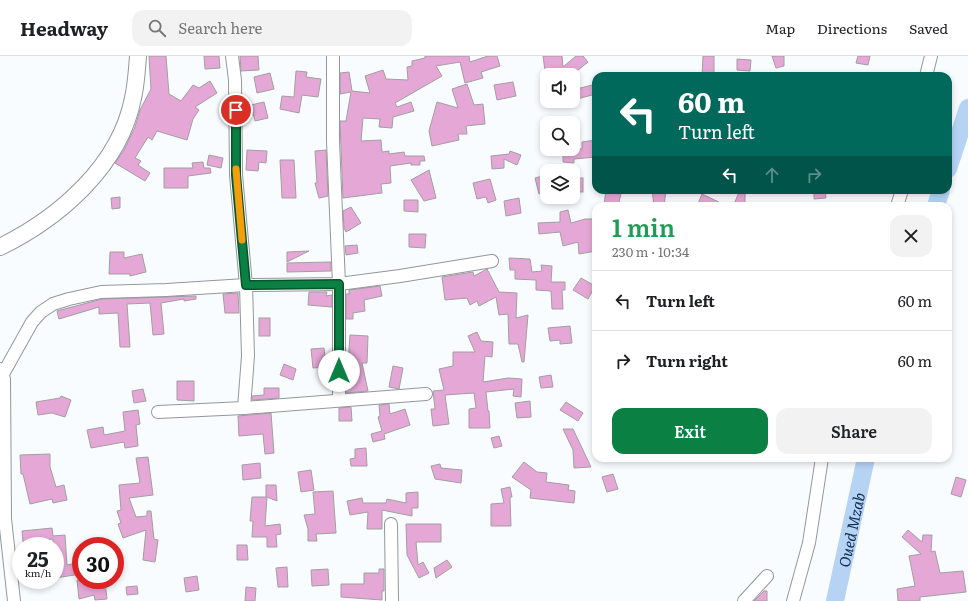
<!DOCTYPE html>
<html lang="en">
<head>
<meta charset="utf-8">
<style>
	body { margin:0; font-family:Literata,serif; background:#f2f2f2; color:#202124; height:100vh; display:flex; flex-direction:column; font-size:15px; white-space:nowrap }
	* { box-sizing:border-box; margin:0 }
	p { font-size:13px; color:#757577 }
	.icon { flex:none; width:22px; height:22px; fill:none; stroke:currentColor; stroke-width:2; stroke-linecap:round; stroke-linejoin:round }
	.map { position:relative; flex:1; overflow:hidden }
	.details { position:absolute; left:592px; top:146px; width:360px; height:260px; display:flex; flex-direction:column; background:#fff; border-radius:12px; box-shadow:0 2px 6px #0003 }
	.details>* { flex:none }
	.hud { position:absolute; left:592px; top:16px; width:360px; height:122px; border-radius:12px; box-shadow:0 2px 6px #0003; background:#00695c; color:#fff; overflow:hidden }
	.fabs { position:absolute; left:540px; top:12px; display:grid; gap:8px }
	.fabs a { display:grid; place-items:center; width:40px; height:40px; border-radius:8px; background:#fff; box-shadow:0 2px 6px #0003; font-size:20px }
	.speed { position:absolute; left:12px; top:481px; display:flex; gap:8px; font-size:20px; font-weight:700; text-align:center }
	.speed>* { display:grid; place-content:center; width:52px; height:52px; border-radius:50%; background:#fff; box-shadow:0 2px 6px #0003; line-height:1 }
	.speed small { font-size:10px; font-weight:400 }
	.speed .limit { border:6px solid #d22; background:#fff; color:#111 }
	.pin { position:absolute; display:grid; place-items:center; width:34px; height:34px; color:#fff; margin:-17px; border:2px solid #fff; border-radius:50%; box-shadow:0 1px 4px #0007 }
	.me { position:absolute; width:44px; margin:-22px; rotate:0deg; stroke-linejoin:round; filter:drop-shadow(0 0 3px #0008) }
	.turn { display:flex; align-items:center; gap:14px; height:84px; padding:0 20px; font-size:18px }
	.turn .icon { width:52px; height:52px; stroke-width:2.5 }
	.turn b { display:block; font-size:28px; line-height:34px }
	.lanes { display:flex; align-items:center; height:38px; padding:0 20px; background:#0003; justify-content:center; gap:20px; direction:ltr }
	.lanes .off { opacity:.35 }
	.round { display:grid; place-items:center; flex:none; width:42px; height:42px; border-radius:12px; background:#f2f2f2 }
	.headline { display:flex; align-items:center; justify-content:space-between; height:68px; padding:0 20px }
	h1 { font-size:24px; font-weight:600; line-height:30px; color:#1e9e55 }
	.primary-button { display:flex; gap:8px; margin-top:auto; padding:8px 20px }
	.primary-button a { flex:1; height:46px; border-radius:12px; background:#0b8043; color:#fff; font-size:16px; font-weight:600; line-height:46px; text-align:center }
	.primary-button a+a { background:#f2f2f2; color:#202124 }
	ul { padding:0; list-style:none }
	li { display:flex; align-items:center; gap:12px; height:60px; padding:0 20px; border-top:1px solid #e0e0e0 }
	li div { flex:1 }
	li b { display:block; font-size:15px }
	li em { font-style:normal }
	header { display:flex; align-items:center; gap:24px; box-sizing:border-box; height:56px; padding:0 20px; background:#fff; border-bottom:1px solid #e0e0e0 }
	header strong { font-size:19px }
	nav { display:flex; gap:22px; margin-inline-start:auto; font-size:14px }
	.search { width:280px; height:36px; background:#f2f2f2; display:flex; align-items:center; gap:10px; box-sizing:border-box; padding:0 14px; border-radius:12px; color:#757577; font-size:15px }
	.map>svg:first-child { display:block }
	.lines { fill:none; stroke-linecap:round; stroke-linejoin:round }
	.river { stroke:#b6d3f4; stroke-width:18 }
	.building { fill:#e5a8d6; stroke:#a29ea1 }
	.minor-casing { stroke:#93979b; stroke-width:14 }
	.secondary-casing { stroke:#93979b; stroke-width:18 }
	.minor { stroke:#fff; stroke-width:12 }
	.secondary { stroke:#fff; stroke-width:16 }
	.route-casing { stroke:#07532c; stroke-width:10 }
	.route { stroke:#0b8043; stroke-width:7 }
	.slow { stroke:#f59e0b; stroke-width:7 }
	.labels { text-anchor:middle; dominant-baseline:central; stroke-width:4; stroke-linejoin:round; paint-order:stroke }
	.water-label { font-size:15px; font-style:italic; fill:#0b2d50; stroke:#fff }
</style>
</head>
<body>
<header>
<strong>Headway</strong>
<div class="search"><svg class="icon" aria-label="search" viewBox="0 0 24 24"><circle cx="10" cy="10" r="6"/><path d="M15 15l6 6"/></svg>Search here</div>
<nav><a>Map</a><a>Directions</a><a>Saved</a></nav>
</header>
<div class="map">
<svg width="968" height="545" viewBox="0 0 968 545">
	<rect width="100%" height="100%" fill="#f8fcff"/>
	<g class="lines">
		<!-- river -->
		<g class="river">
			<path d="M 948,113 L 968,52"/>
			<path d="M 936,150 L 941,134"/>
			<path id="s1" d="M 835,545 L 866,402"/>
		</g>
	</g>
	<!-- building -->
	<g class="building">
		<path d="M 149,0 L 166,0 L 169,38 L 181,45 L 193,29 L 199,32 L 210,25 L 217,37 L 195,51 L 199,54 L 193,63 L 187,84 L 157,75 L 152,84 L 148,81 L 135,102 L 141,105 L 138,109 L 150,117 L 145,125 L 115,107 L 124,94 L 135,71 L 140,54 L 151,33 Z"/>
		<path d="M 204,0 L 219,0 L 220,12 L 205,13 Z"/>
		<path d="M 240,0 L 258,0 L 259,14 L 241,15 Z"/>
		<path d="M 425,0 L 469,0 L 470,6 L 488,0 L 497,0 L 500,10 L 481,16 L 483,22 L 465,27 L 460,6 L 436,10 L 442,20 L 395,47 L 397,51 L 411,46 L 414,55 L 393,61 L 392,72 L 379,71 L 380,63 L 363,62 L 361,85 L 381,84 L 382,96 L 389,95 L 389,98 L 404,96 L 405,100 L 424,100 L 425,105 L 420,105 L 420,109 L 411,109 L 411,107 L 390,110 L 391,127 L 381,128 L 382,137 L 343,142 L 340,65 L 346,65 L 351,36 L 340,38 L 340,17 L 349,16 L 352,35 L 370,37 L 365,20 L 383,14 L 386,23 L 408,24 L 407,11 L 412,10 L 412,5 L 425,2 Z"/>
		<path d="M 543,0 L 562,0 L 563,11 L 576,0 L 583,0 L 588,6 L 572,19 L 553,19 L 553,14 L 545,15 Z"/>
		<path d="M 703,0 L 714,0 L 714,20 L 702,20 Z"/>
		<path d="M 772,0 L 784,0 L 784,10 L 776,12 Z"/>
		<path d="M 858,0 L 870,0 L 868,9 L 856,7 Z"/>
		<path d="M 737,3 L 751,4 L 750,15 L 737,14 Z"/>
		<path d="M 296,15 L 307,16 L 306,21 L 321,23 L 318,41 L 302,39 L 299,57 L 280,53 L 282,40 L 294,41 Z"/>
		<path d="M 270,17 L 274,33 L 257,37 L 254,21 Z"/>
		<path d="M 513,26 L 516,40 L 497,44 L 494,29 Z"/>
		<path d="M 467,28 L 474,49 L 483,48 L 485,68 L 466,70 L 467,78 L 458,78 L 459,84 L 432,90 L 429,75 L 437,46 L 458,52 L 452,33 Z"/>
		<path d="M 596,28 L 596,38 L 573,44 L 573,34 Z"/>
		<path d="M 264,46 L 268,62 L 255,65 L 251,49 Z"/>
		<path d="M 596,84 L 596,101 L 574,103 L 574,107 L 563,106 L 563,93 L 582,93 L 582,86 Z"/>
		<path d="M 247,94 L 267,95 L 266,107 L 259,106 L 258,115 L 246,114 Z"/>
		<path d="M 326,94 L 328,140 L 319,142 L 315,127 L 317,127 L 315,95 Z"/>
		<path d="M 510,95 L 521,99 L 517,109 L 504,103 L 504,112 L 492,113 L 491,100 L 509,98 Z"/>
		<path d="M 209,99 L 223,102 L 221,112 L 207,109 Z"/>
		<path d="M 280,104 L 294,104 L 296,142 L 282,142 Z"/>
		<path d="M 203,106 L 204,112 L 210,112 L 211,117 L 188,120 L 188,132 L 164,132 L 164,112 L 193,112 L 192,107 Z"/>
		<path d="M 429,114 L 436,142 L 424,145 L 411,124 Z"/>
		<path d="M 547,119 L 547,136 L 539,138 L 535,122 Z"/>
		<rect x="574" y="122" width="9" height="14"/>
		<path d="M 490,123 L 496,144 L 488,147 L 486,141 L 477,143 L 473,127 Z"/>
		<path d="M 652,134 L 666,134 L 664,150 L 654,150 Z"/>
		<path d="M 740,134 L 745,134 L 745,150 L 734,148 Z"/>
		<path d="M 814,134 L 825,134 L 826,142 L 814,143 Z"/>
		<path d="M 606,135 L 621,138 L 618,150 L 604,148 Z"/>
		<path d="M 702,138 L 727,150 L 697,150 Z"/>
		<path d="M 120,141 L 120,152 L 112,153 L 111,142 Z"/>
		<path d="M 519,142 L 521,157 L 506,160 L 504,145 Z"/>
		<path d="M 404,144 L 418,144 L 418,156 L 404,155 Z"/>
		<path d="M 351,151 L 361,167 L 346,176 L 344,172 L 343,155 Z"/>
		<path d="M 568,154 L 571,167 L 585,163 L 596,163 L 596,195 L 579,198 L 578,186 L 563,190 L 560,176 L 539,178 L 538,167 L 560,166 L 560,156 Z"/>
		<path d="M 409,178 L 426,178 L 425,192 L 409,191 Z"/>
		<path d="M 357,189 L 358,197 L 346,199 L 345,190 Z"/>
		<path d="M 309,195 L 287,206 L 287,196 Z"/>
		<path d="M 110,196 L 124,196 L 124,202 L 142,198 L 146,216 L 130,220 L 130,218 L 109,218 Z"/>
		<path d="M 509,202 L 530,203 L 532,216 L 542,215 L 541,209 L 552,210 L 551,226 L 565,226 L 565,234 L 562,234 L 563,253 L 552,253 L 551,235 L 536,234 L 536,224 L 515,223 L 515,214 L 510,214 Z"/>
		<path d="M 331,206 L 331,215 L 287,216 L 287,207 Z"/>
		<path d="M 487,213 L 499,236 L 517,237 L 516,262 L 528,259 L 524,306 L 522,306 L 518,288 L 509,288 L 508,258 L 499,259 L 496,241 L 479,250 L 477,245 L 470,249 L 467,242 L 445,244 L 442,221 L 473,216 L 474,220 Z"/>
		<path d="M 581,222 L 595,230 L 588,243 L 573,234 Z"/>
		<path d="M 380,230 L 382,240 L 364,244 L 365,255 L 353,257 L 353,263 L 346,263 L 346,238 L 349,238 L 349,234 Z"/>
		<path d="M 309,236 L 327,236 L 326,240 L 332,239 L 332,251 L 308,249 Z"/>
		<path d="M 238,237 L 239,257 L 225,257 L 223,238 Z"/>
		<path d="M 196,240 L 196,243 L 184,245 L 184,243 L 161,247 L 164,278 L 153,279 L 150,247 L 127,248 L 130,291 L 120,291 L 118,257 L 99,258 L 99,251 L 59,263 L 57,255 L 102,243 Z"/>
		<rect x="259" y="262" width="11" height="18"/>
		<path d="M 570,270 L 572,287 L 560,288 L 560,284 L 550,285 L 548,272 Z"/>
		<path d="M 477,276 L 481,285 L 493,286 L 492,301 L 485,300 L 483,326 L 508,322 L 522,323 L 521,341 L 513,340 L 514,333 L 486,336 L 488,355 L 489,355 L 490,372 L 469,372 L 469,353 L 476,352 L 474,337 L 445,339 L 449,368 L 433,370 L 431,353 L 435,353 L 433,335 L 444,334 L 439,313 L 453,310 L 453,296 L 475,296 L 468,280 Z"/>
		<path d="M 350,279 L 368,280 L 367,307 L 362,307 L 368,335 L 346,337 Z"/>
		<path d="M 324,292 L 326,311 L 313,312 L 311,293 Z"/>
		<path d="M 284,308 L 296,313 L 293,324 L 280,319 Z"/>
		<path d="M 393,310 L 403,312 L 399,333 L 389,331 Z"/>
		<path d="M 551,319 L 553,331 L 541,332 L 539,321 Z"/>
		<path d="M 177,325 L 194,325 L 194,345 L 177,344 Z"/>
		<path d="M 264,332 L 279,332 L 279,342 L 252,344 L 252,340 L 264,339 Z"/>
		<path d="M 143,333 L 146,345 L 134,347 L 132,335 Z"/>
		<path d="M 61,340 L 71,344 L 65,361 L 52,357 L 38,359 L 36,346 L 60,342 Z"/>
		<path d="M 530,345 L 531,361 L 517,362 L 515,347 Z"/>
		<path d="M 566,346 L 583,357 L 578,365 L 560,354 Z"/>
		<path d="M 389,348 L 390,358 L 405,353 L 410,369 L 384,378 L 385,383 L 373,386 L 371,378 L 382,375 L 378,361 L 380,360 L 379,349 Z"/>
		<path d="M 351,351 L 352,365 L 339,365 L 339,352 Z"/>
		<path d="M 138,354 L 140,368 L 136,369 L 138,390 L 125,392 L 124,386 L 91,392 L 87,374 L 103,371 L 104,379 L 125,375 L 123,356 Z"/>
		<path d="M 271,357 L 274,397 L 265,398 L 263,378 L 239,380 L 238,360 Z"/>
		<path d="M 563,373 L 573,373 L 591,411 L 574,412 L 573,394 Z"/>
		<path d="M 499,380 L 502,390 L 494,392 L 491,382 Z"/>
		<path d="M 366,392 L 367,410 L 351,410 L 350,403 L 355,402 L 355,393 Z"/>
		<path d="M 50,398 L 50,411 L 56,431 L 64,429 L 67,444 L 53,447 L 52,443 L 30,448 L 23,418 L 21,418 L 20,399 Z"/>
		<path d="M 148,401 L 153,439 L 129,442 L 136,461 L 147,460 L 147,455 L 151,455 L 154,483 L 158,484 L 155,506 L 143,504 L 146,474 L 123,482 L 118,468 L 121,467 L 117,455 L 121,454 L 119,429 L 140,427 L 136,402 Z"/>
		<path d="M 524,406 L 537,416 L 547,417 L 546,426 L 569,429 L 568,434 L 575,435 L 574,447 L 530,442 L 531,434 L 512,421 Z"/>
		<path d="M 260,407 L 261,422 L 243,424 L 242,409 Z"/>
		<path d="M 440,408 L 441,412 L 462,414 L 461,427 L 435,423 L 431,410 Z"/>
		<path d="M 311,414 L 314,434 L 301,436 L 298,416 Z"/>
		<path d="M 613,418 L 618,433 L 607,436 L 602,421 Z"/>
		<path d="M 956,421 L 966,424 L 961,441 L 951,438 Z"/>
		<path d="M 266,429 L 276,429 L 277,445 L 267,441 L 265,470 L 280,468 L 281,478 L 276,479 L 277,491 L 267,491 L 267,481 L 252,481 L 253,465 L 250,465 L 252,441 L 266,441 Z"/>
		<path d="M 510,431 L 512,441 L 510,441 L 511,470 L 491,470 L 491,448 L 504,447 L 501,433 Z"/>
		<path d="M 333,435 L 336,477 L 316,478 L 317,485 L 308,485 L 308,473 L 304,459 L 315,458 L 313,436 Z"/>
		<path d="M 418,436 L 418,452 L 412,452 L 412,460 L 382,454 L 382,473 L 367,473 L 368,456 L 350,459 L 347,445 L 362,442 L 363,447 L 386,447 L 387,443 L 406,447 L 406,437 Z"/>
		<path d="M 406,468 L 441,468 L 441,486 L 416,486 L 418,509 L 423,506 L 429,517 L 419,522 L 407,499 Z"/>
		<path d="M 52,472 L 53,480 L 65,479 L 67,509 L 81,506 L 81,518 L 55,522 L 55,490 L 53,490 L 53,483 L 23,486 L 22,475 Z"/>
		<path d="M 908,474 L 922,486 L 923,479 L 932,479 L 931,496 L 935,495 L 940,517 L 963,515 L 966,536 L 920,541 L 920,545 L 898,545 L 897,533 L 915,530 L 909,500 L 921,498 L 902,481 Z"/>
		<path d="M 237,489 L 247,489 L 248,504 L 237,504 Z"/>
		<path d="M 447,504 L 452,511 L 436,522 L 434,512 Z"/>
		<path d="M 287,511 L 288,531 L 278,531 L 276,512 Z"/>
		<path d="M 328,513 L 329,529 L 312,530 L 311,514 Z"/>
		<path d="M 379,513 L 384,513 L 384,535 L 382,535 L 382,544 L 341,541 L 341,528 L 364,528 L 364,517 L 379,517 Z"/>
		<path d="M 197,520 L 199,534 L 186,536 L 184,522 Z"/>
		<path d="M 77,524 L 86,524 L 87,527 L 105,525 L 107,543 L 95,544 L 94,539 L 79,543 Z"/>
		<path d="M 137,530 L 138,538 L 127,539 L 126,531 Z"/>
		<path d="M 246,531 L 256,532 L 255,545 L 245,545 Z"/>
		<path d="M 764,535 L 767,535 L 767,545 L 754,545 Z"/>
	</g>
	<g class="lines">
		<!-- minor casing -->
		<g class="minor-casing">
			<g id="minor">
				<path d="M 232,0 L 235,24 L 236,119 L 246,229 L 248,300 L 244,352"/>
				<path d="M 333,0 L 333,85 L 339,228 L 339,344"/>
				<path d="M 926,20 L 931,0"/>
				<path d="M 897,150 L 902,134"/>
				<path d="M 0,313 L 4,323 L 5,463 L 14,545"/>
				<path d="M 3,318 L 32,266 L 41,256 L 53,248 L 69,243 L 101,236 L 166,234 L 246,229 L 339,228 L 400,220 L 492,205"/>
				<path d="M 158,356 L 244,352 L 426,338"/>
				<path d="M 391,468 L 392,545"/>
				<path d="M 744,545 L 767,520"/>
				<path d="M 793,545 L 809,487 L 822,402"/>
			</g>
		</g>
		<!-- secondary casing -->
		<g class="secondary-casing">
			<path id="secondary" d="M 0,191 C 59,162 120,110 133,42 C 136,29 137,14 138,0"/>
		</g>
		<!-- minor -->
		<use href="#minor" class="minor"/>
		<!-- secondary -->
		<use href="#secondary" class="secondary"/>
	</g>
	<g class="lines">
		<!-- route casing -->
		<g class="route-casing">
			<path id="route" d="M 236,54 L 236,119 L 246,229 L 339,228 L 339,315"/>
		</g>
		<!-- route -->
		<use href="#route" class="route"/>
		<!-- slow -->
		<path class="slow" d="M 236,113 L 242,184"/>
	</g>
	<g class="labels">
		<!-- water labels -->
		<g class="water-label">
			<text stroke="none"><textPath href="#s1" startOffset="73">Oued Mzab</textPath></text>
		</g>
	</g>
</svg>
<div class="fabs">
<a><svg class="icon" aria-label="sound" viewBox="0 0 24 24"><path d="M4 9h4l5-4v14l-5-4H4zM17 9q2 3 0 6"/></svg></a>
<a><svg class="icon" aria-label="search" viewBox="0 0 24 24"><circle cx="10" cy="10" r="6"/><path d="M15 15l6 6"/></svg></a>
<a><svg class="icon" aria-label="layers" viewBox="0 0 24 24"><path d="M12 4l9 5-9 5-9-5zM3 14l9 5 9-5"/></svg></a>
</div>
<div class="speed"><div>25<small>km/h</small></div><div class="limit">30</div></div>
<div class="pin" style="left:236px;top:54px;background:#d93025"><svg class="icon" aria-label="arrive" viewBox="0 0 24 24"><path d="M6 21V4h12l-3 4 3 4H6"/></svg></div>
<svg class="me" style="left:339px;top:315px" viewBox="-20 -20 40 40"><circle r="19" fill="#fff"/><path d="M0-13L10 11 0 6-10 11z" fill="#0b8043"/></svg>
<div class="hud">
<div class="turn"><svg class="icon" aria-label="left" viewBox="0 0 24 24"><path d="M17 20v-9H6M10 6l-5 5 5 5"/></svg><div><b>60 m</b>Turn left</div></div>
<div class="lanes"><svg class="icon" aria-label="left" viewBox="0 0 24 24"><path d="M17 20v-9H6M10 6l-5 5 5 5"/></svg><svg class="icon off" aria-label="ahead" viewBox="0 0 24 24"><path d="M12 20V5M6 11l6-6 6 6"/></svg><svg class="icon off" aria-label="right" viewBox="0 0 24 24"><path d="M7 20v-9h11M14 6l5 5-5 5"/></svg></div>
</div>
<section class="details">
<div class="headline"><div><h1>1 min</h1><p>230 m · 10:34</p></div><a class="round"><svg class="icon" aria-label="close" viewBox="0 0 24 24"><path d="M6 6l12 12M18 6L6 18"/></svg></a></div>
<ul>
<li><svg class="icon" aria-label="left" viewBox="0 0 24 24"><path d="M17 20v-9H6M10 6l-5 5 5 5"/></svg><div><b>Turn left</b></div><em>60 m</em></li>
<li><svg class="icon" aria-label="right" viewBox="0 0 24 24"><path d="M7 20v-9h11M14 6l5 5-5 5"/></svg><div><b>Turn right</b></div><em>60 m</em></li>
</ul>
<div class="primary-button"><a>Exit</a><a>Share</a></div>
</section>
</div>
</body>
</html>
